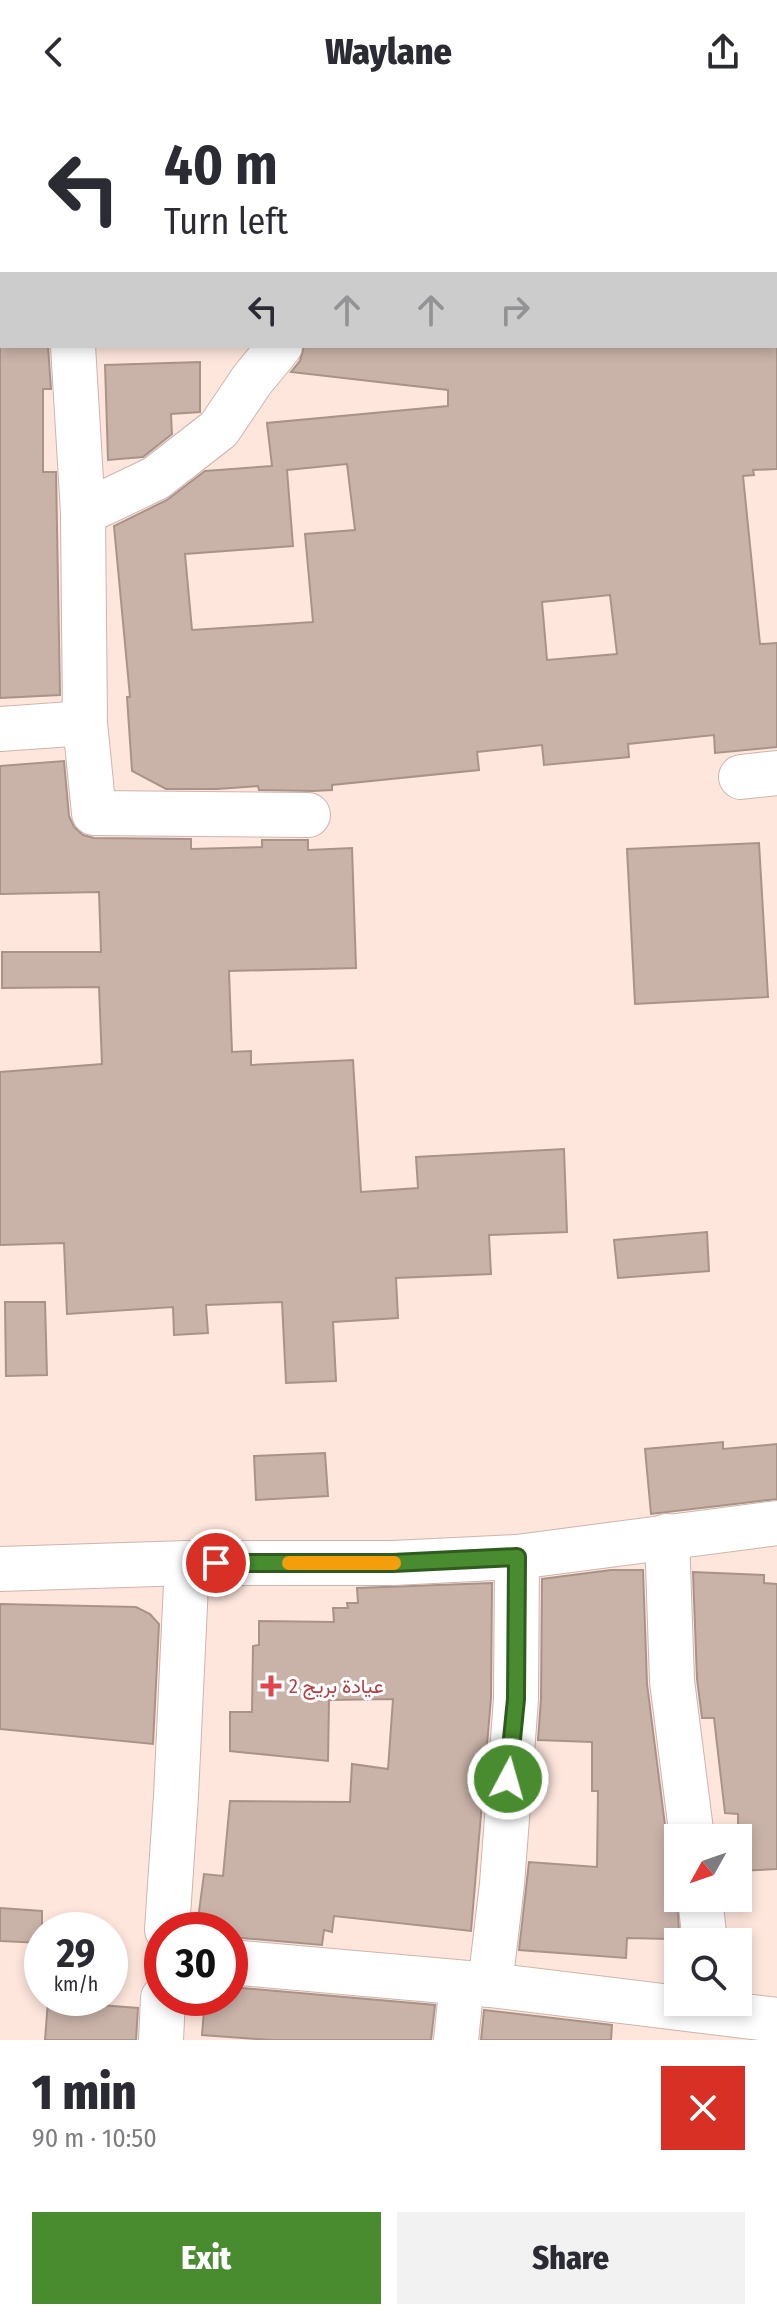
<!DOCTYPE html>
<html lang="en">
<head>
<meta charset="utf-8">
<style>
	body { margin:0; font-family:"Fira Sans Condensed",Vazirmatn,sans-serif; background:#f2f2f3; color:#2b2b33; height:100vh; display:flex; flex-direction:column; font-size:30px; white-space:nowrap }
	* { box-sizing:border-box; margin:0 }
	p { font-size:26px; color:#7c7c81 }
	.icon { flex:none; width:44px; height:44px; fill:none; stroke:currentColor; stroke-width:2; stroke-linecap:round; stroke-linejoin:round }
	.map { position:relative; height:1936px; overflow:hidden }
	.panel { display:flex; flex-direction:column; background:#fff; flex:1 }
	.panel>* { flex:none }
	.guide { position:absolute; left:0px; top:0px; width:778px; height:244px; box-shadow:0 4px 12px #0003; background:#fff; color:#2b2b33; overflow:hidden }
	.needle { width:52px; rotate:230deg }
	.tools { position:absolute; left:664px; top:1720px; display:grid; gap:16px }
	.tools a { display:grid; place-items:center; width:88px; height:88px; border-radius:0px; background:#fff; box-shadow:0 4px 12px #0003; font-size:40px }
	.speed { position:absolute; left:24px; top:1808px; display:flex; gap:16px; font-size:40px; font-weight:700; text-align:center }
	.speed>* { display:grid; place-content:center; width:104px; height:104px; border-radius:50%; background:#fff; box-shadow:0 4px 12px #0003; line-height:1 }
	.speed small { font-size:20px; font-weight:400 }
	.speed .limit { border:12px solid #d22; background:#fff; color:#111 }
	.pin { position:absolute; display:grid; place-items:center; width:68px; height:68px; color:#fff; margin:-34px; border:4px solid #fff; border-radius:50%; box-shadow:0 2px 8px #0007 }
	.me { position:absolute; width:88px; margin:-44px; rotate:6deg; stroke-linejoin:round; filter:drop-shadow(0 0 6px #0008) }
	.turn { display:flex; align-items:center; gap:28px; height:168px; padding:0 32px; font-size:36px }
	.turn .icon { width:104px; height:104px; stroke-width:2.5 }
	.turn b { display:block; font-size:56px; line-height:68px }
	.lanes { display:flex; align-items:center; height:76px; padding:0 32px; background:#0003; justify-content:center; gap:40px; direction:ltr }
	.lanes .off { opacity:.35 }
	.round { display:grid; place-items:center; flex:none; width:84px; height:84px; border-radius:0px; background:#f2f2f3 }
	.headline { display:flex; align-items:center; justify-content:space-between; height:136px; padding:0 32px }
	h1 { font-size:48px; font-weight:800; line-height:60px }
	.cta { display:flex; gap:16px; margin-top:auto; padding:16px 32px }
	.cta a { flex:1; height:92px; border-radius:0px; background:#498c2f; color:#fff; font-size:32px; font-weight:800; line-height:92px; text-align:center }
	.cta a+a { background:#f2f2f3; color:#2b2b33 }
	header { display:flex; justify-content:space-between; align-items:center; height:104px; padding:0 32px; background:#fff; font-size:36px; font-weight:800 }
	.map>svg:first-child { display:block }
	.building { fill:#c9b2a8; stroke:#a99389; stroke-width:2; fill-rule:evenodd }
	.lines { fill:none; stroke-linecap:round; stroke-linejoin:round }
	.minor-casing { stroke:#cdb5ad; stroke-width:46 }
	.minor { stroke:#fff; stroke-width:44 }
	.route-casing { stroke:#2f5b1f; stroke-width:20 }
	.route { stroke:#498c2f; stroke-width:14 }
	.slow { stroke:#f59e0b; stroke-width:14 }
	.health-dot { fill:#e0444e; stroke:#fff; stroke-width:3 }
	.labels { text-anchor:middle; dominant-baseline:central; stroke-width:6; stroke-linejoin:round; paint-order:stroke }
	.health-label { font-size:20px; fill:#be3a42; stroke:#fff; text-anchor:start }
</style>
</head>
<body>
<header><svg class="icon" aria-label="back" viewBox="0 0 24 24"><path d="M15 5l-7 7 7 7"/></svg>Waylane<svg class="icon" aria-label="share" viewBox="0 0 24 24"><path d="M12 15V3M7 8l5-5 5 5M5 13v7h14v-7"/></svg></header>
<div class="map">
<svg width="777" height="1936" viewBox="0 0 777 1936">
	<rect width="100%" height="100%" fill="#fee6dd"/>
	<!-- building -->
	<g class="building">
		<path d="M 0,242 L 48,242 L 51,285 L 43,285 L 43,368 L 56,368 L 60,591 L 0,594 Z"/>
		<path d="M 304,242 L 777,242 L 777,365 L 753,366 L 754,371 L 743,372 L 760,540 L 777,539 L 777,643 L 715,649 L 714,631 L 628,640 L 629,653 L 544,661 L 542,641 L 477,648 L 479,666 L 332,681 L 332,686 L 313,687 L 259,686 L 258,682 L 217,685 L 166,685 L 132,667 L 127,593 L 130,593 L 114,422 L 167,396 L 205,367 L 272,362 L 267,319 L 448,302 L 448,286 L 291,268 L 300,257 ZM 347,360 L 355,426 L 305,430 L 313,518 L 192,526 L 185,450 L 293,442 L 287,366 ZM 610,491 L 617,550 L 547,556 L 542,498 Z"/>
		<path d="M 200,258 L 200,308 L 171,310 L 172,330 L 143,353 L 108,356 L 105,261 Z"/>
		<path d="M 64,657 L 69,712 L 74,723 L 83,731 L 94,734 L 191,735 L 191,745 L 262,743 L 262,736 L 308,736 L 308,746 L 352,744 L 356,864 L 229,867 L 232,948 L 251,947 L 251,961 L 353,956 L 361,1088 L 418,1084 L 416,1053 L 564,1045 L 567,1128 L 489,1131 L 491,1170 L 396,1174 L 398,1214 L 333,1218 L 336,1277 L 286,1279 L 282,1198 L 206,1201 L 208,1229 L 174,1231 L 173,1203 L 67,1210 L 64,1139 L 0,1141 L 0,968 L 102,960 L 99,883 L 2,884 L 2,848 L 101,848 L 99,788 L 0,790 L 0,662 Z"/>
		<path d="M 759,739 L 768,893 L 635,900 L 627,745 Z"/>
		<path d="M 707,1128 L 709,1167 L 618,1174 L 614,1136 Z"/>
		<path d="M 5,1198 L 45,1198 L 47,1271 L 6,1272 Z"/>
		<path d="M 723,1338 L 723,1345 L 777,1340 L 777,1395 L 651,1410 L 645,1345 Z"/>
		<path d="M 325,1349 L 328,1392 L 256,1396 L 254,1352 Z"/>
		<path d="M 611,1466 L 643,1466 L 647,1580 L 667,1737 L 670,1745 L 670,1767 L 674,1767 L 672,1786 L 677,1786 L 679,1828 L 670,1827 L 669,1835 L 627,1834 L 626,1854 L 519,1846 L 529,1758 L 597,1763 L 598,1687 L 592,1687 L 592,1638 L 538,1636 L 541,1595 L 542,1475 Z"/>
		<path d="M 693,1468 L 764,1471 L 764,1479 L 777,1480 L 777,1765 L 738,1767 L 738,1710 L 725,1709 L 714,1614 L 702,1614 L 697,1575 Z"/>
		<path d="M 492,1479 L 491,1594 L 471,1827 L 334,1812 L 332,1828 L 324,1826 L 322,1841 L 230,1833 L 230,1826 L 216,1826 L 217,1817 L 198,1815 L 204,1770 L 223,1772 L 230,1697 L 350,1698 L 352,1660 L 388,1665 L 393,1595 L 329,1596 L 328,1657 L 230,1647 L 230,1608 L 252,1608 L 253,1542 L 259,1541 L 259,1517 L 334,1518 L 333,1504 L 348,1504 L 347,1499 L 358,1499 L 357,1484 Z"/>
		<path d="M 0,1500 L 136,1503 L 150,1510 L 159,1520 L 153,1640 L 0,1625 Z"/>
		<path d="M 0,1804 L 42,1807 L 42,1839 L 0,1837 Z"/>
		<path d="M 230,1883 L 435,1901 L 431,1936 L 270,1936 L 202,1931 L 205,1894 L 230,1894 Z"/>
		<path d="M 48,1897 L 138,1904 L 136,1936 L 45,1936 Z"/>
		<path d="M 484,1906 L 612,1921 L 611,1936 L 481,1936 Z"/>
	</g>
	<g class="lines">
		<!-- minor casing -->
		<g class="minor-casing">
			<g id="minor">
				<path d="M 68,0 L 68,2"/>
				<path d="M 527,2 L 529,0"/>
				<path d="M 73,242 L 83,409 L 85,619 L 94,709 L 308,711"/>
				<path d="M 83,409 L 156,374 L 219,325 L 252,276 L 280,242"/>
				<path d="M 0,625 L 85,619"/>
				<path d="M 741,673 L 777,669"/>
				<path d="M 667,1432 L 672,1577 L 692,1734"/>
				<path d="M 0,1465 L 187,1459 L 393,1459 L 517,1453 L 777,1419"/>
				<path d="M 700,1794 L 705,1838"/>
				<path d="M 167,1826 L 176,1692 L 187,1459"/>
				<path d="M 230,1858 L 490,1881 L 777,1916"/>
				<path d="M 490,1881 L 502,1780 L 516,1595 L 517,1453"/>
				<path d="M 161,1936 L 163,1894"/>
				<path d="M 456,1936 L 462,1879"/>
			</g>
		</g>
		<!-- minor -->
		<use href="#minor" class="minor"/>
	</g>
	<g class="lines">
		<!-- route casing -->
		<g class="route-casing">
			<path id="route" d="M 216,1459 L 393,1459 L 517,1453 L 516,1595 L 508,1675"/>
		</g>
		<!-- route -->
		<use href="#route" class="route"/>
		<!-- slow -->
		<path class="slow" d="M 289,1459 L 394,1459"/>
	</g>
	<!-- markers -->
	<path class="health-dot" d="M267 1570h8v8h8v8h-8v8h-8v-8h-8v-8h8z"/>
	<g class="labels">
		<!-- health labels -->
		<g class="health-label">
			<text x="289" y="1582">عيادة بريج 2</text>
		</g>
	</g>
</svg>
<div class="tools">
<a><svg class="needle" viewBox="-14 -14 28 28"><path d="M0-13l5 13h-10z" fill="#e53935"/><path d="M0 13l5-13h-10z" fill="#7c7c81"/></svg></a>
<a><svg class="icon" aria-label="search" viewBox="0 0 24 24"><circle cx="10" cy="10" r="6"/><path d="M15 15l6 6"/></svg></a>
</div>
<div class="speed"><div>29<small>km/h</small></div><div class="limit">30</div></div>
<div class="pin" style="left:216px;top:1459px;background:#d93025"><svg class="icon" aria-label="arrive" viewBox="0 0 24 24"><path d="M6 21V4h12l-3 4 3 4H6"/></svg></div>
<svg class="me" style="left:508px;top:1675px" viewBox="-20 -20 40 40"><circle r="17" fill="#498c2f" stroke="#fff" stroke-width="3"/><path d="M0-11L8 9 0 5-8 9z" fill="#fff"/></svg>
<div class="guide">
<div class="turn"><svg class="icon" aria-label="left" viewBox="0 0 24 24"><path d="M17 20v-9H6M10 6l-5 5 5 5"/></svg><div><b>40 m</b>Turn left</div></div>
<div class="lanes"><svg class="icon" aria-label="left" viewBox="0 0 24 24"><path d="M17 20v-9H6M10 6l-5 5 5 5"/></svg><svg class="icon off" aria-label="ahead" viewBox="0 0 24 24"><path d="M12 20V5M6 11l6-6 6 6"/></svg><svg class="icon off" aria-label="ahead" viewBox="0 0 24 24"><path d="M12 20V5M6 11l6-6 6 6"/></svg><svg class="icon off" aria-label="right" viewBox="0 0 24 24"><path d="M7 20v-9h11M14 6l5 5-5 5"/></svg></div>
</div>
</div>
<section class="panel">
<div class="headline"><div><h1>1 min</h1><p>90 m · 10:50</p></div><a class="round" style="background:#d93025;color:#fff"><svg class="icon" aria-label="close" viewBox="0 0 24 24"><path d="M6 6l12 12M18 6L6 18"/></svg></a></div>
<div class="cta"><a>Exit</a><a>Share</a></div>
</section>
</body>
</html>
